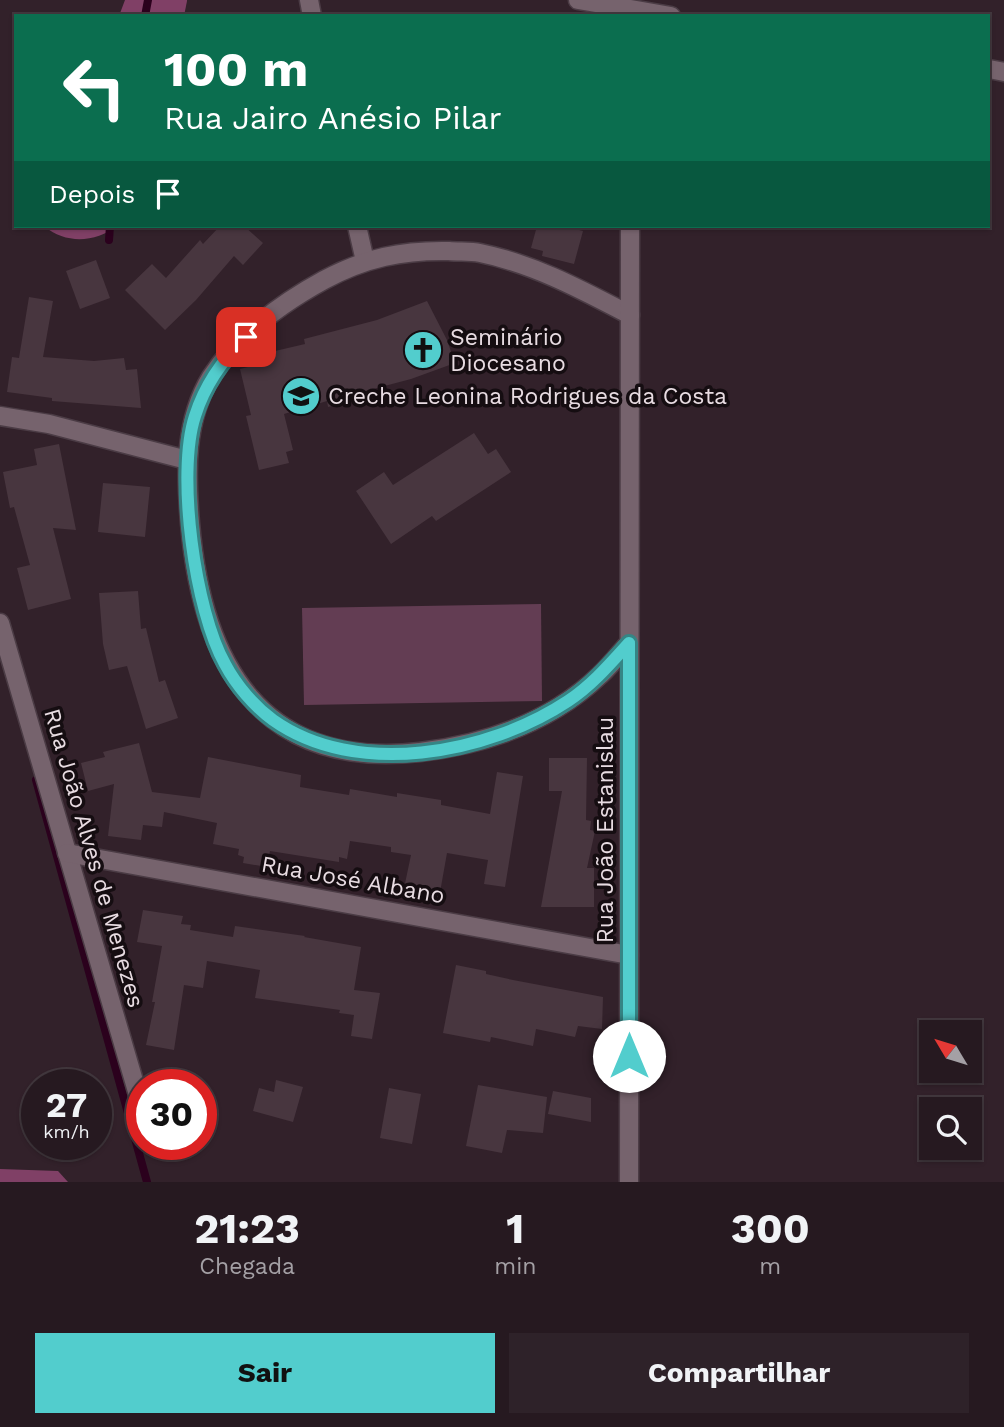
<!DOCTYPE html>
<html lang="pt">
<head>
<meta charset="utf-8">
<style>
	body { margin:0; font-family:"Work Sans",sans-serif; background:#2e2229; color:#f1f3f6; height:100vh; display:flex; flex-direction:column; font-size:26px; white-space:nowrap }
	* { box-sizing:border-box; margin:0 }
	p { font-size:23px; color:#a4a0a5 }
	.icon { flex:none; width:38px; height:38px; fill:none; stroke:currentColor; stroke-width:2; stroke-linecap:round; stroke-linejoin:round }
	.map { position:relative; height:1182px; overflow:hidden }
	.side { display:flex; flex-direction:column; background:#261920; flex:1 }
	.side>* { flex:none }
	.hud { position:absolute; left:14px; top:14px; width:976px; height:214px; border-radius:0px; box-shadow:0 2px 5px #0004,0 0 0 2px #42383e; background:#0b6e4f; color:#fff; overflow:hidden }
	.needle { width:46px; rotate:308deg }
	.fabs { position:absolute; left:919px; top:1020px; display:grid; gap:14px }
	.fabs a { display:grid; place-items:center; width:63px; height:63px; border-radius:0px; background:#261920; box-shadow:0 2px 5px #0004,0 0 0 2px #42383e; font-size:35px }
	.speed { position:absolute; left:21px; top:1069px; display:flex; gap:14px; font-size:35px; font-weight:700; text-align:center }
	.speed>* { display:grid; place-content:center; width:91px; height:91px; border-radius:50%; background:#261920; box-shadow:0 2px 5px #0004,0 0 0 2px #42383e; line-height:1 }
	.speed small { font-size:18px; font-weight:400 }
	.speed .limit { border:10px solid #d22; background:#fff; color:#111 }
	.pin { position:absolute; display:grid; place-items:center; width:60px; height:60px; color:#fff; margin:-30px; border-radius:14px; box-shadow:0 4px 10px #0006 }
	.me { position:absolute; width:77px; margin:-38px; rotate:0deg; stroke-linejoin:round; filter:drop-shadow(0 0 5px #0008) }
	.turn { display:flex; align-items:center; gap:24px; height:147px; padding:0 35px; font-size:32px }
	.turn .icon { width:91px; height:91px; stroke-width:2.5 }
	.turn b { display:block; font-size:49px; line-height:60px }
	.then { display:flex; align-items:center; height:66px; padding:0 35px; background:#0003; gap:14px; font-size:26px }
	.eta { display:flex; justify-content:space-evenly; align-items:center; height:119px; text-align:center }
	.eta b { font-size:42px; font-weight:700; line-height:49px }
	.action { display:flex; gap:14px; margin-top:auto; padding:14px 35px }
	.action a { flex:1; height:80px; border-radius:0px; background:#52cdcd; color:#111; font-size:28px; font-weight:700; line-height:80px; text-align:center }
	.action a+a { background:#2e2229; color:#f1f3f6 }
	.map>svg:first-child { display:block }
	.green { fill:#633d53 }
	.forest { fill:#804066 }
	.lines { fill:none; stroke-linecap:round; stroke-linejoin:round }
	.stream { stroke:#2b011d; stroke-width:8 }
	.building { fill:#48363f }
	.street-casing { stroke:#4b3c45; stroke-width:21 }
	.street { stroke:#76636d; stroke-width:18 }
	.route-casing { stroke:#358585; stroke-width:18 }
	.route { stroke:#52cdcd; stroke-width:12 }
	.labels { text-anchor:middle; dominant-baseline:central; stroke-width:7; stroke-linejoin:round; paint-order:stroke }
	.poi-label { font-size:23px; fill:#e8dce2; stroke:#150d11; text-anchor:start }
	.street-label { font-size:23px; fill:#e8dce2; stroke:#150d11 }
</style>
</head>
<body>
<div class="map">
<svg width="1004" height="1182" viewBox="0 0 1004 1182">
	<rect width="100%" height="100%" fill="#32212a"/>
	<!-- green -->
	<path class="green" d="M 541,604 L 542,701 L 304,705 L 302,608 Z"/>
	<!-- forest -->
	<g class="forest">
		<path d="M 125,0 L 187,0 L 187,1 L 184,16 L 119,16 Z"/>
		<path d="M 44,226 L 118,226 C 95,242 67,245 44,226 Z"/>
		<path d="M 0,1169 L 58,1171 L 68,1182 L 0,1182 Z"/>
	</g>
	<g class="lines">
		<!-- stream -->
		<g class="stream">
			<path d="M 145,16 L 148,0"/>
			<path d="M 109,240 L 110,226"/>
			<path d="M 36,780 L 147,1182"/>
		</g>
	</g>
	<!-- building -->
	<g class="building">
		<path d="M 220,226 L 244,226 L 263,243 L 243,265 L 234,256 L 196,300 L 165,330 L 125,290 L 152,264 L 166,278 L 200,240 L 203,244 Z"/>
		<path d="M 537,226 L 563,226 L 583,231 L 574,264 L 542,256 L 543,251 L 531,248 Z"/>
		<path d="M 96,260 L 110,298 L 80,309 L 66,271 Z"/>
		<path d="M 29,297 L 53,301 L 43,357 L 94,361 L 124,358 L 126,370 L 137,369 L 141,408 L 52,401 L 52,398 L 7,392 L 12,357 L 19,358 Z"/>
		<path d="M 427,301 L 447,340 L 455,363 L 411,379 L 358,393 L 359,399 L 328,407 L 327,401 L 284,414 L 293,450 L 286,452 L 289,463 L 259,470 L 246,416 L 251,415 L 240,369 L 260,364 L 258,355 L 305,344 L 304,339 L 377,320 Z"/>
		<path d="M 474,433 L 488,454 L 496,449 L 511,472 L 436,521 L 432,516 L 391,544 L 356,491 L 384,472 L 393,485 Z"/>
		<path d="M 59,444 L 76,530 L 53,528 L 71,599 L 28,610 L 17,568 L 30,565 L 14,507 L 10,508 L 3,472 L 37,465 L 34,449 Z"/>
		<path d="M 103,483 L 150,487 L 145,537 L 98,532 Z"/>
		<path d="M 138,591 L 141,629 L 146,628 L 159,682 L 165,680 L 178,718 L 146,729 L 127,666 L 109,670 L 103,644 L 99,593 Z"/>
		<path d="M 139,743 L 152,792 L 200,798 L 208,757 L 301,775 L 300,787 L 349,795 L 350,789 L 397,797 L 397,793 L 441,800 L 441,805 L 490,814 L 497,772 L 523,776 L 505,887 L 484,884 L 488,860 L 447,853 L 439,898 L 403,893 L 411,855 L 391,852 L 391,847 L 350,841 L 347,859 L 339,857 L 339,862 L 270,851 L 267,867 L 243,863 L 244,857 L 238,855 L 239,849 L 213,844 L 217,823 L 164,812 L 162,827 L 143,825 L 141,840 L 108,836 L 114,784 L 88,791 L 81,763 L 105,757 L 103,752 Z"/>
		<path d="M 549,758 L 587,758 L 586,820 L 591,821 L 590,830 L 595,831 L 587,868 L 594,868 L 594,907 L 541,907 L 562,791 L 549,791 Z"/>
		<path d="M 143,910 L 183,916 L 181,924 L 191,925 L 190,930 L 233,937 L 235,926 L 305,936 L 304,937 L 361,947 L 354,990 L 380,993 L 372,1039 L 351,1036 L 354,1015 L 339,1013 L 340,1010 L 255,998 L 260,970 L 207,961 L 203,988 L 184,985 L 174,1050 L 146,1045 L 155,1002 L 152,1002 L 162,946 L 137,942 Z"/>
		<path d="M 456,965 L 486,971 L 486,974 L 513,980 L 603,997 L 602,1029 L 578,1026 L 575,1037 L 536,1029 L 533,1046 L 491,1037 L 490,1042 L 443,1033 Z"/>
		<path d="M 276,1080 L 303,1087 L 293,1122 L 253,1111 L 259,1088 L 274,1092 Z"/>
		<path d="M 478,1085 L 547,1097 L 543,1133 L 507,1130 L 502,1153 L 466,1146 Z"/>
		<path d="M 389,1088 L 421,1094 L 412,1144 L 380,1138 Z"/>
		<path d="M 553,1091 L 591,1098 L 591,1122 L 548,1114 Z"/>
	</g>
	<g class="lines">
		<!-- street casing -->
		<g class="street-casing">
			<g id="street">
				<path d="M 309,0 L 312,16"/>
				<path d="M 578,0 L 671,16"/>
				<path d="M 989,69 L 1004,72"/>
				<path d="M 357,226 L 365,261"/>
				<path d="M 0,416 L 49,424 L 187,460"/>
				<path d="M 0,623 L 141,1105"/>
				<path d="M 629,643 C 620,653 611,665 600,675 C 551,722 486,744 420,752 C 261,770 202,664 190,523 C 186,474 184,421 211,377 C 238,335 280,304 324,280 C 365,258 402,250 449,251 C 459,252 470,251 480,253 C 534,264 582,290 630,315"/>
				<path d="M 67,853 L 629,955"/>
				<path d="M 629,1182 L 630,226"/>
			</g>
		</g>
		<!-- street -->
		<use href="#street" class="street"/>
	</g>
	<g class="lines">
		<!-- route casing -->
		<g class="route-casing">
			<path id="route" d="M 246,337 C 223,359 205,384 195,416 C 176,474 195,611 225,664 C 236,685 254,706 273,720 C 356,779 488,754 568,701 C 592,685 610,664 629,643 L 629,1056"/>
		</g>
		<!-- route -->
		<use href="#route" class="route"/>
	</g>
	<!-- icons -->
	<defs>
		<g id="church-disc" transform="scale(2.0125)"><circle r="9.5" fill="#52cdcd" stroke="#150d11"/><path d="M-1.2-6h2.4v3.5h3.3v2.4h-3.3V6h-2.4V-.1h-3.3v-2.4h3.3Z" fill="#111"/></g>
		<g id="school-disc" transform="scale(2.0125)"><circle r="9.5" fill="#52cdcd" stroke="#150d11"/><path d="M0-5L7-2L0 1L-7-2ZM-4 1L0 2.5L4 1V4Q0 6-4 4Z" fill="#111"/></g>
	</defs>
	<g fill-rule="evenodd">
		<use href="#church-disc" x="423" y="350"/>
		<use href="#school-disc" x="301" y="396"/>
	</g>
	<g class="labels">
		<!-- poi labels -->
		<g class="poi-label">
			<text x="450" y="337">Seminário<tspan x="450" dy="26">Diocesano</tspan></text>
			<text x="328" y="396">Creche Leonina Rodrigues da Costa</text>
		</g>
		<!-- street labels -->
		<g class="street-label">
			<text transform="translate(605 830) rotate(-90)">Rua João Estanislau</text>
			<text transform="translate(94 858) rotate(74)">Rua João Alves de Menezes</text>
			<text transform="translate(353 880) rotate(10)">Rua José Albano</text>
		</g>
	</g>
</svg>
<div class="fabs">
<a><svg class="needle" viewBox="-14 -14 28 28"><path d="M0-13l5 13h-10z" fill="#e53935"/><path d="M0 13l5-13h-10z" fill="#a4a0a5"/></svg></a>
<a><svg class="icon" aria-label="search" viewBox="0 0 24 24"><circle cx="10" cy="10" r="6"/><path d="M15 15l6 6"/></svg></a>
</div>
<div class="speed"><div>27<small>km/h</small></div><div class="limit">30</div></div>
<div class="pin" style="left:246px;top:337px;background:#d93025"><svg class="icon" aria-label="arrive" viewBox="0 0 24 24"><path d="M6 21V4h12l-3 4 3 4H6"/></svg></div>
<svg class="me" style="left:629px;top:1056px" viewBox="-20 -20 40 40"><circle r="19" fill="#fff"/><path d="M0-13L10 11 0 6-10 11z" fill="#52cdcd"/></svg>
<div class="hud">
<div class="turn"><svg class="icon" aria-label="left" viewBox="0 0 24 24"><path d="M17 20v-9H6M10 6l-5 5 5 5"/></svg><div><b>100 m</b>Rua Jairo Anésio Pilar</div></div>
<div class="then">Depois<svg class="icon" aria-label="arrive" viewBox="0 0 24 24"><path d="M6 21V4h12l-3 4 3 4H6"/></svg></div>
</div>
</div>
<section class="side">
<div class="eta">
<div><b>21:23</b><p>Chegada</p></div>
<div><b>1</b><p>min</p></div>
<div><b>300</b><p>m</p></div>
</div>
<div class="action"><a>Sair</a><a>Compartilhar</a></div>
</section>
</body>
</html>
